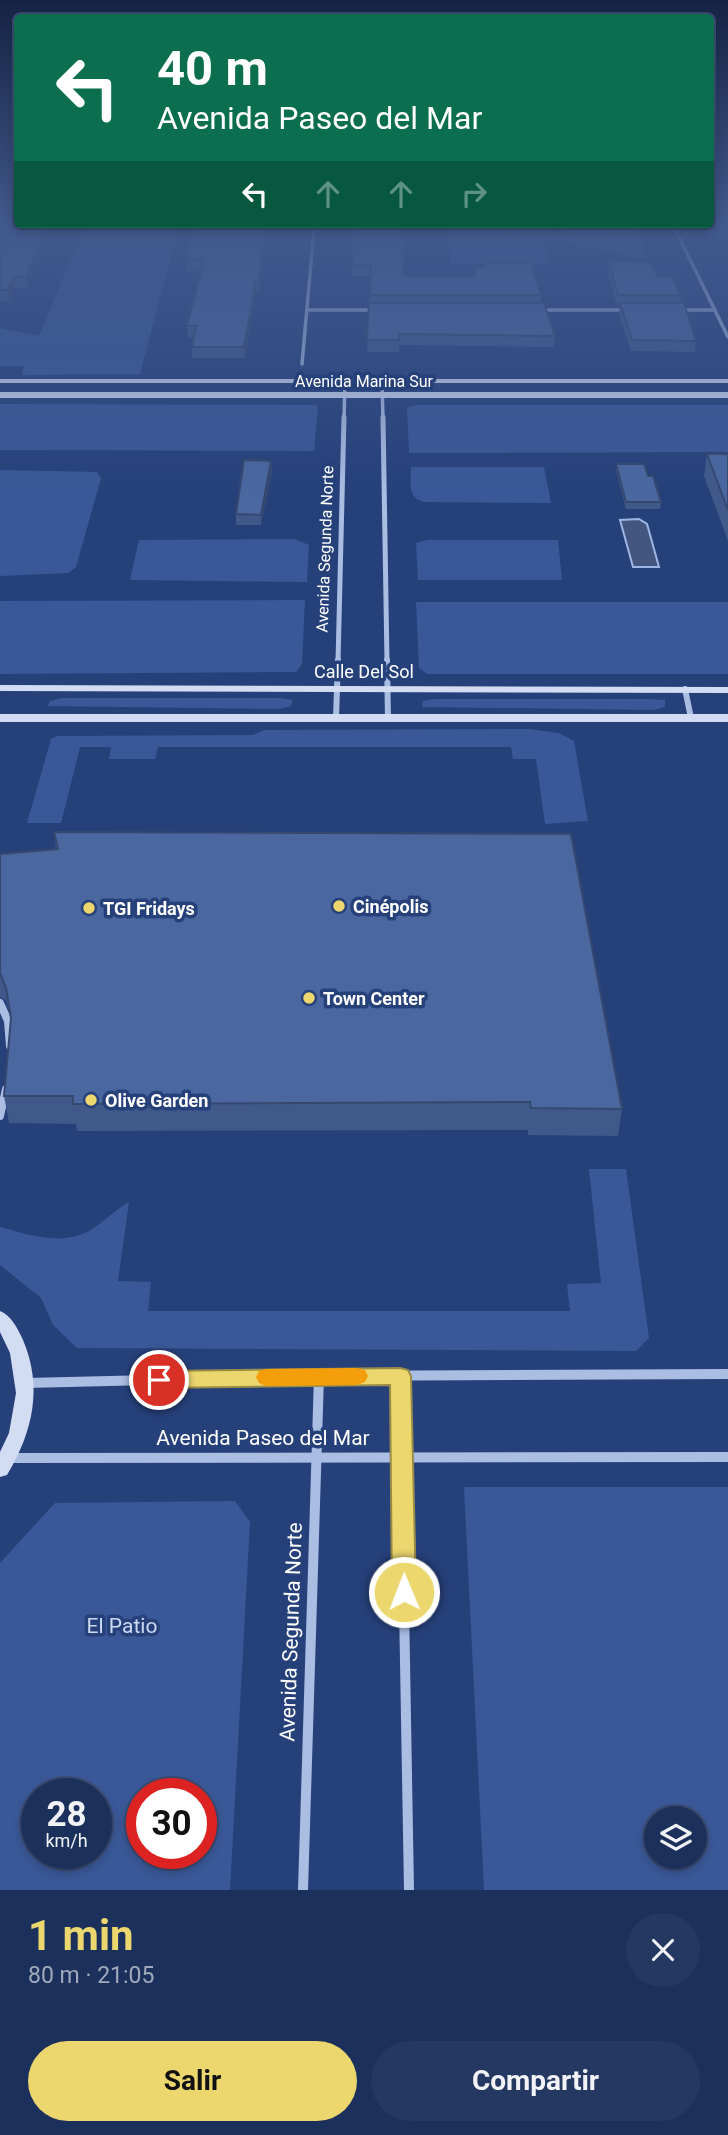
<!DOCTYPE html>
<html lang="es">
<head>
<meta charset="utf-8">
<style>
	body { margin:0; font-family:Roboto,sans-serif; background:#253862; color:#f1f3f6; height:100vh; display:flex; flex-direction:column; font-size:26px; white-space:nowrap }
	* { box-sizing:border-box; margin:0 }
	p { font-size:23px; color:#a0a9bb }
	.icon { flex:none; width:38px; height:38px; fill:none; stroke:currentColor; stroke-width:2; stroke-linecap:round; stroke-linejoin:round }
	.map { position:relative; height:1890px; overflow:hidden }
	.side { display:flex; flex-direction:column; background:#1c305c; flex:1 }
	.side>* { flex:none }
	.top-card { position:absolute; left:14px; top:14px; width:700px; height:214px; border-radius:7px; box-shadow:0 4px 10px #0003,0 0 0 2px #3a4b72; background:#0b6e4f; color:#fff; overflow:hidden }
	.fabs { position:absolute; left:644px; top:1806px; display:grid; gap:14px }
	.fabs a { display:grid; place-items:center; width:63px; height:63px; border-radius:50%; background:#1c305c; box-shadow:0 4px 10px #0003,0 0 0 2px #3a4b72; font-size:35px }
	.speed { position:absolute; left:21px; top:1778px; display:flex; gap:14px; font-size:35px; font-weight:700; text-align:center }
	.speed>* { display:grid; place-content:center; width:91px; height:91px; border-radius:50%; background:#1c305c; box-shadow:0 4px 10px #0003,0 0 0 2px #3a4b72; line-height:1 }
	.speed small { font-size:18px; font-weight:400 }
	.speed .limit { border:10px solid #d22; background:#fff; color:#111 }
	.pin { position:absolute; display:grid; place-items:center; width:60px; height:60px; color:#fff; margin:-30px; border:4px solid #fff; border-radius:50%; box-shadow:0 2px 7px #0007 }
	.me { position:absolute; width:77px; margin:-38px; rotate:359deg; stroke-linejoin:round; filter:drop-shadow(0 0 5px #0008) }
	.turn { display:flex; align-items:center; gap:24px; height:147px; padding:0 28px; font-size:32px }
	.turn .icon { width:91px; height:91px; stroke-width:2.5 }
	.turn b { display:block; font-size:49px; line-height:60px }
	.lanes { display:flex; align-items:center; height:66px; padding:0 28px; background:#0003; justify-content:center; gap:35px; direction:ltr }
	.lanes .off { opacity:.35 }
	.round { display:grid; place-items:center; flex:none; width:74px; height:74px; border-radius:37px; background:#253862 }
	.overview { display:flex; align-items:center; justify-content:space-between; height:119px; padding:0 28px }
	h1 { font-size:42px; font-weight:700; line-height:52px; color:#ecd76f }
	.action { display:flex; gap:14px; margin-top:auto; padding:14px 28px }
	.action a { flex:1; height:80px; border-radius:42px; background:#ecd76f; color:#111; font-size:28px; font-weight:700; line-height:80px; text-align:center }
	.action a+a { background:#253862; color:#f1f3f6 }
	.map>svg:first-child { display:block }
	.green { fill:#3a5897; fill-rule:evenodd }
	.water { fill:#435680; stroke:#9eb6e4; stroke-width:2 }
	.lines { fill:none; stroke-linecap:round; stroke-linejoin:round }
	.street-far4 { stroke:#aabde3; stroke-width:3.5 }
	.street-far3 { stroke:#aabde3; stroke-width:5 }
	.street-far2 { stroke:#aabde3; stroke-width:6 }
	.street-far1 { stroke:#aabde3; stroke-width:8 }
	.street { stroke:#aabde3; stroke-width:10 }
	.secondary { fill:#d2ddf4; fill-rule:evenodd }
	.wall { fill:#40598a }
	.shaded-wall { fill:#344870 }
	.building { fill:#4b67a0; stroke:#344870; stroke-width:2 }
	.route { fill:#ecd76f; stroke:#998c48; stroke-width:2 }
	.slow { fill:#f59e0b }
	.poi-dot { fill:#ecd76f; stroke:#26407a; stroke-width:2.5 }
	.labels { text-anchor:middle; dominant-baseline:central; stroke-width:7; stroke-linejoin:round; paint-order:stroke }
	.far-street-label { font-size:16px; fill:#fff; stroke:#26407a }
	.street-label { font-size:18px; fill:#fff; stroke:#26407a }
	.poi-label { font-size:18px; font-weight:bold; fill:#fff; stroke:#26407a; text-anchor:start }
	.near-street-label { font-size:21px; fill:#fff; stroke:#26407a }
	.near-park-label { font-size:21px; fill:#ccd9f3; stroke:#26407a }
</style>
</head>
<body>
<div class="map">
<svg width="728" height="1890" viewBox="0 0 728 1890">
	<rect width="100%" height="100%" fill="#26407a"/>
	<!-- green -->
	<g class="green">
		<path d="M 84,229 L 178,229 L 140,374 L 22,375 L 24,366 L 0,366 L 0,328 L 39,336 Z"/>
		<path d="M 447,229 L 540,229 L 549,264 L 451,264 Z"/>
		<path d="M 0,404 L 312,405 L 318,406 L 314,451 L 0,450 Z"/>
		<path d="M 418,405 L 728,405 L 728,452 L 409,453 L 407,410 L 408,407 Z"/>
		<path d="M 411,467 L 544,467 L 551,503 L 424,502 C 407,498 411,483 411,467 Z"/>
		<path d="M 0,470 L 97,472 L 101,478 L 76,567 L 68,573 L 0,576 Z"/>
		<path d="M 295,539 L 309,545 L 307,582 L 130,580 L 139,540 Z"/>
		<path d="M 427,540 L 558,540 L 562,580 L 418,580 L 416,543 Z"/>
		<path d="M 305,600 L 302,664 L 296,672 L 0,674 L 0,601 Z"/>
		<path d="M 416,602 L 728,602 L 728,674 L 427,674 L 419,668 Z"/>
		<path d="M 61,698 L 280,698 L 293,700 L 291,706 L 279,709 L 48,706 L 50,701 Z"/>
		<path d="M 433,699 L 651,699 L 665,700 L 665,707 L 654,710 L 422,707 L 423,701 Z"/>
		<path d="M 529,729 L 559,733 L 574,741 L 588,821 L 545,824 L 536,759 L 513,759 L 511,747 L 158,747 L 155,759 L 109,759 L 111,747 L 80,747 L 61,823 L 27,823 L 51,739 L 57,736 L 253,735 L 264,730 Z"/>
		<path d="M 589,1169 L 626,1169 L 649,1338 L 636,1351 L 77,1348 L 53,1325 L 41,1298 L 0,1265 L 0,1227 C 29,1235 67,1248 95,1227 C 107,1219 116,1209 129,1202 L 118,1281 L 151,1282 L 148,1311 L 570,1311 L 567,1284 L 601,1283 Z"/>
		<path d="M 464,1487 L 728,1487 L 728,1890 L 484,1890 ZM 656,1818 L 695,1818 L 695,1857 L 656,1857 Z"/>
		<path d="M 235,1501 L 250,1522 L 230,1890 L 0,1890 L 0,1563 L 55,1503 ZM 37,1794 L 96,1794 L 96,1853 L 37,1853 ZM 142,1794 L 201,1794 L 201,1853 L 142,1853 Z"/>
	</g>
	<!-- water -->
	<path class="water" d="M 639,519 L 647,524 L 659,567 L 633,567 L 620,520 Z"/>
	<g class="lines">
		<!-- street-far4 -->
		<g class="street-far4">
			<path d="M 675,229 L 728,337"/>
			<path d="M 307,310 L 376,310"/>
			<path d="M 538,310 L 628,310"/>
			<path d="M 678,310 L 715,310"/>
			<path d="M 302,364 L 314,229"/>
			<path d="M 382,381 L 383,419"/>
			<path d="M 344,419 L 345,381"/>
		</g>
		<!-- street-far3 -->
		<g class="street-far3">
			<path d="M 383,417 L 387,662"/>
			<path d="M 338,662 L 344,417"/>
		</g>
		<!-- street-far2 -->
		<g class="street-far2">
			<path d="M 387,660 L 388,719"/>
			<path d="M 685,689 L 691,718"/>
			<path d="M 336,718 L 338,660"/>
		</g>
		<!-- street-far1 -->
		<g class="street-far1">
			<path d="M 0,1003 L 8,1021 L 10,1046"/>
			<path d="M 0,1116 L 6,1089"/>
			<path d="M 480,1375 L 728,1374"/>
		</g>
		<!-- street -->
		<g class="street">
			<path d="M 400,1376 L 409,1890"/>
			<path d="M 26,1383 L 319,1376 L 728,1374"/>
			<path d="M 9,1458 L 728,1457"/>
			<path d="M 303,1890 L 319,1376"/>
		</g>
		<!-- secondary -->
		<g class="secondary">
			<rect x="0" y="379" width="728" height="4"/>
			<rect x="0" y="392" width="728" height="6"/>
			<path d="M 0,685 L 728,687 L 728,693 L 0,691 Z"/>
			<rect x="0" y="714" width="728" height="8"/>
			<path d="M 0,1311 C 11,1315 18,1329 23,1340 C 43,1387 33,1432 7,1475 L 0,1477 L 0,1452 L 9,1433 L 16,1393 L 10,1353 L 0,1332 Z"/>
		</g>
	</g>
	<!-- wall -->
	<g class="wall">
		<path d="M 0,229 L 51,229 L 27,288 L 15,288 L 9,301 L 0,301 Z"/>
		<path d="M 191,229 L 267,229 L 259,291 L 256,291 L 245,358 L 192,358 L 192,347 L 194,337 L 188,337 L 187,326 L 201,271 L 187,271 L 186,260 L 193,230 Z"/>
		<path d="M 352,229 L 409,229 L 403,229 L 404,276 L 474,276 L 474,269 L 485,267 L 485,263 L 541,295 L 541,303 L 555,336 L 554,347 L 399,345 L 399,352 L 367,352 L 371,276 L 352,276 Z"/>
		<path d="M 507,229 L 635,229 L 645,250 L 644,260 Z"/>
		<path d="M 720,229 L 728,229 L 728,243 Z"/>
		<path d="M 609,262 L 657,276 L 681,295 L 680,303 L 696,341 L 695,352 L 631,351 L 619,314 L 620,306 L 617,306 L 608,273 Z"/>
		<path d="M 707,454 L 728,454 L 728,541 L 704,476 Z"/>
		<path d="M 271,461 L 272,471 L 261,525 L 236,525 L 236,514 Z"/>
		<path d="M 616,464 L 661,502 L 660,509 L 626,509 L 616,470 Z"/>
		<path d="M 54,832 L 622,1109 L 618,1136 L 528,1135 L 528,1130 L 77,1131 L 76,1124 L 9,1123 L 4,1096 L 11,1018 L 6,1000 L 0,997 L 0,854 L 56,850 Z"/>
	</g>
	<!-- shaded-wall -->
	<g class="shaded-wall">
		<path d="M 46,229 L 51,229 L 27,288 L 26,277 Z"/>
		<path d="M 265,229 L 267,229 L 259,291 L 259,281 Z"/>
		<path d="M 13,277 L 15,288 L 9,301 L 7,290 Z"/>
		<path d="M 256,281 L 256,291 L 245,358 L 244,347 Z"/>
		<path d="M 271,461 L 272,471 L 261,525 L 261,515 Z"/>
	</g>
	<!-- building -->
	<g class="building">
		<path d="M 0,229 L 46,229 L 26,277 L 13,277 L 7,290 L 0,290 Z"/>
		<path d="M 193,229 L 265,229 L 259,281 L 256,281 L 244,347 L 192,347 L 196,326 L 187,326 L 204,260 L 186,260 Z"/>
		<path d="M 352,229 L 403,229 L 404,276 L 475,276 L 474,269 L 486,267 L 485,263 L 531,263 L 541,295 L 370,295 L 371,265 L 352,265 Z"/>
		<path d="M 551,229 L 635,229 L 645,250 Z"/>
		<path d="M 609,262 L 651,262 L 657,276 L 672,276 L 681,295 L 618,295 Z"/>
		<path d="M 369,303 L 544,303 L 555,336 L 399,334 L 399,340 L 367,340 Z"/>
		<path d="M 620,303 L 684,303 L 696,341 L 632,340 Z"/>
		<path d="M 707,454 L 728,454 L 728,510 Z"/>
		<path d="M 244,460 L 271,461 L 261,515 L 236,514 Z"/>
		<path d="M 616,464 L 644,464 L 648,476 L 653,476 L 661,502 L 626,502 Z"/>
		<path d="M 54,832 L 571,834 L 622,1109 L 531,1108 L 530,1102 L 73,1104 L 73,1096 L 4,1096 L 11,1018 L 6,988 L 0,973 L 0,854 L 58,849 Z"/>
	</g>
	<!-- sky -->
	<linearGradient id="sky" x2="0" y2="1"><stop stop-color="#152343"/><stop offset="0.46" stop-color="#41598d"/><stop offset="1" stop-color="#41598d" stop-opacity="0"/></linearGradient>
	<rect width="728" height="493" fill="url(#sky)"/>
	<!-- route -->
	<path class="route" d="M 400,1368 L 408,1370 L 411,1376 L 416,1592 L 412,1600 L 404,1603 L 396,1600 L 392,1592 L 390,1385 L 159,1388 L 152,1386 L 149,1380 L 152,1374 L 159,1371 Z"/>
	<!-- slow -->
	<path class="slow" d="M 357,1368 L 365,1370 L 368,1376 L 365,1382 L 357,1385 L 266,1386 L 259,1383 L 256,1377 L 259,1371 L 266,1369 Z"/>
	<!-- markers -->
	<g class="poi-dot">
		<circle cx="339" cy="906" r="7"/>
		<circle cx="89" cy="908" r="7"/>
		<circle cx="309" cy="998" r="7"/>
		<circle cx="91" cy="1100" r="7"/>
	</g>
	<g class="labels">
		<!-- far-street labels -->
		<g class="far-street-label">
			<text x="364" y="381">Avenida Marina Sur</text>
			<text transform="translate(325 549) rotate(-88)">Avenida Segunda Norte</text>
		</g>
		<!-- street labels -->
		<g class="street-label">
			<text x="364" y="671">Calle Del Sol</text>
		</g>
		<!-- poi labels -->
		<g class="poi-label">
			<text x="353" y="906">Cinépolis</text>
			<text x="103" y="908">TGI Fridays</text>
			<text x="323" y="998">Town Center</text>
			<text x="105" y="1100">Olive Garden</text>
		</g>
		<!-- near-street labels -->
		<g class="near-street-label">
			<text x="263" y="1438">Avenida Paseo del Mar</text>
			<text transform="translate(291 1632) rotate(-88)">Avenida Segunda Norte</text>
		</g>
		<!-- near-park labels -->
		<g class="near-park-label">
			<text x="122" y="1626">El Patio</text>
		</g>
	</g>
</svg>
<div class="fabs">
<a><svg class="icon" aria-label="layers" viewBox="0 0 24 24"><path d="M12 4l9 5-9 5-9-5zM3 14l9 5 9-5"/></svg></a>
</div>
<div class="speed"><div>28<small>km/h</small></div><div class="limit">30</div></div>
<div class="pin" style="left:159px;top:1380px;background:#d93025"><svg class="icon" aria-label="arrive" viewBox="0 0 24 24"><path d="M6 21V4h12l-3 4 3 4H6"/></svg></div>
<svg class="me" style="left:404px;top:1592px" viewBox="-20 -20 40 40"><circle r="17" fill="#ecd76f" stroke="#fff" stroke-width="3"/><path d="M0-11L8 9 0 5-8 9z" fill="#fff"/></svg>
<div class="top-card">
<div class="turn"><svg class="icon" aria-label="left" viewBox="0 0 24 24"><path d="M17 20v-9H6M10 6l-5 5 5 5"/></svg><div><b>40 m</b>Avenida Paseo del Mar</div></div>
<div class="lanes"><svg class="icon" aria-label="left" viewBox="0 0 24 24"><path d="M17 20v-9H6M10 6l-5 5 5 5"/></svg><svg class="icon off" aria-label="ahead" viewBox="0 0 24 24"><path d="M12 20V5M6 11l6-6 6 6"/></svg><svg class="icon off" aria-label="ahead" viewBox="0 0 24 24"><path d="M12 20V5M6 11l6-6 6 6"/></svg><svg class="icon off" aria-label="right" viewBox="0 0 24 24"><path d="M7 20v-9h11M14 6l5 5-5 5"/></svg></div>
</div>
</div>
<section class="side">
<div class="overview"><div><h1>1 min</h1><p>80 m · 21:05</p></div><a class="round"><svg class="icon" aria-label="close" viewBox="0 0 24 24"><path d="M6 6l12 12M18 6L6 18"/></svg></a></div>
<div class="action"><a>Salir</a><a>Compartir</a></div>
</section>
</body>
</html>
